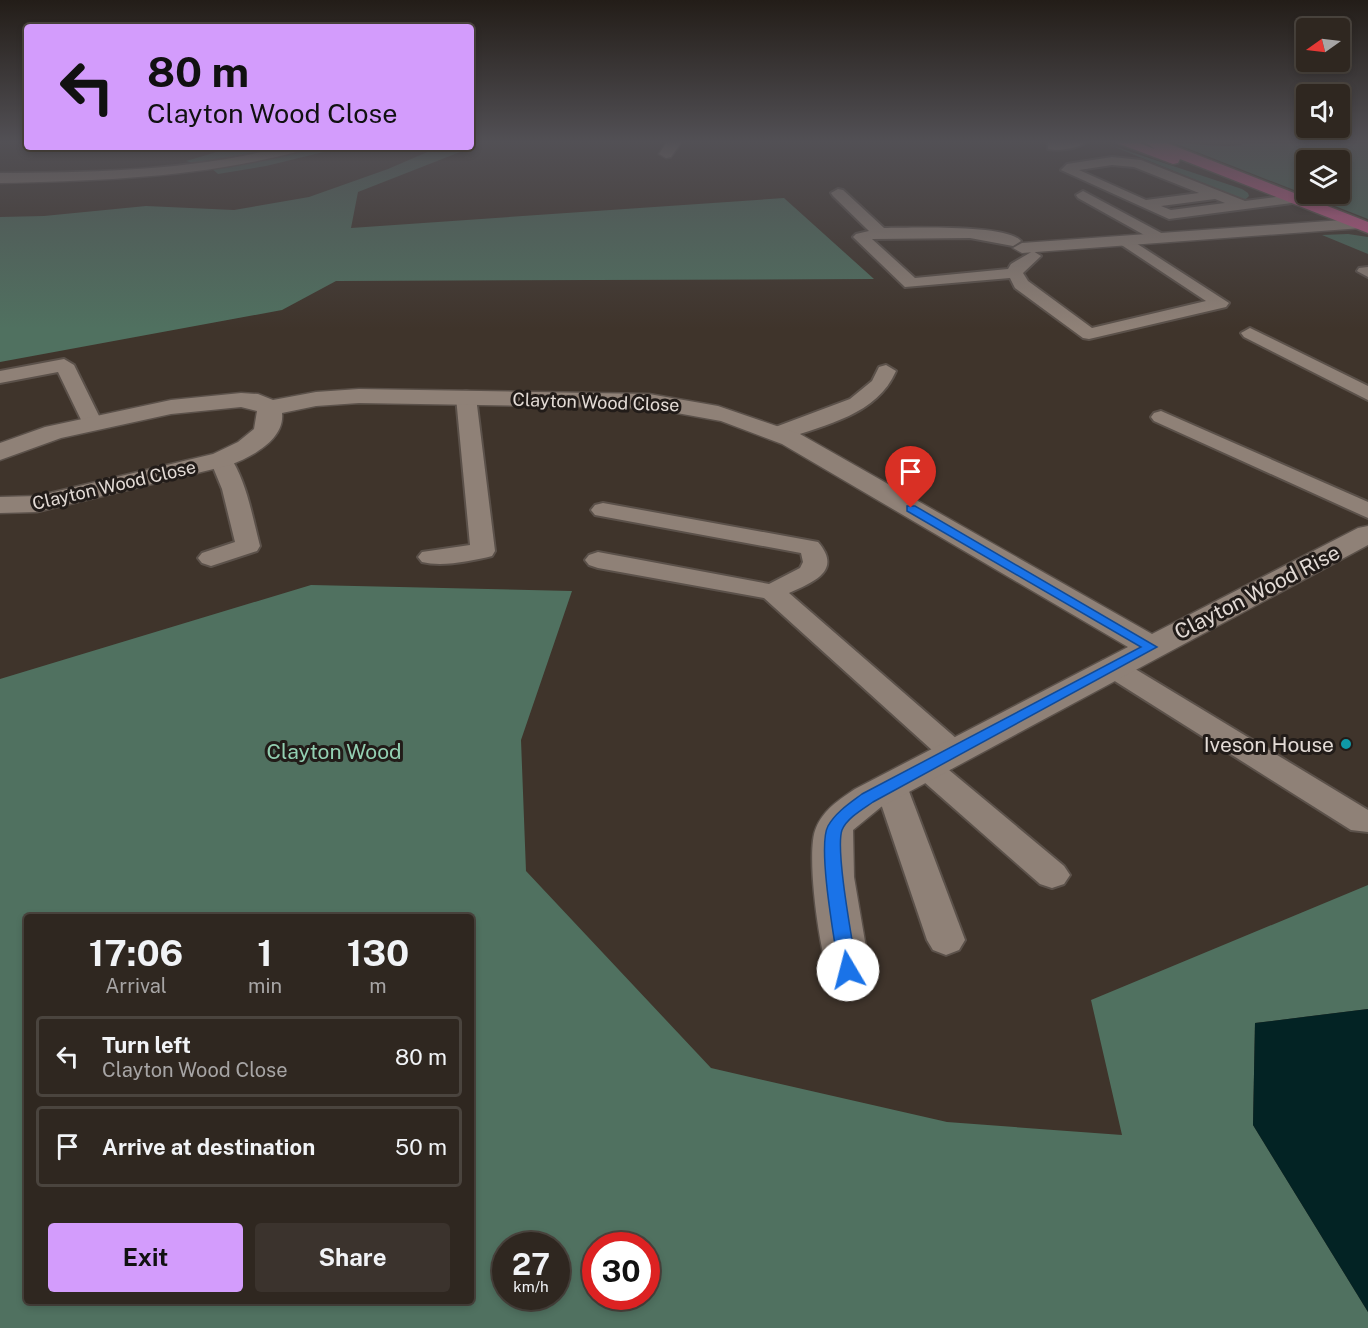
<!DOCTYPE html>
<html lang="en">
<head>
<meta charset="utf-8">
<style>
	body { margin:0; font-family:"Public Sans",sans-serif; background:#3b332d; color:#f1f3f6; height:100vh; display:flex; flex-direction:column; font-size:22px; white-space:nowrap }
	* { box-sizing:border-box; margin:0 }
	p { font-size:20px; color:#a7a5a5 }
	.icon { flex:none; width:33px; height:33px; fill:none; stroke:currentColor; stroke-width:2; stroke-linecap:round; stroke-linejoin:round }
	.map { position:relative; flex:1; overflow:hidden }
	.drawer { position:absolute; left:24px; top:914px; width:450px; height:390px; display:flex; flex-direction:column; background:#2f2720; border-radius:6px; box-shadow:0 3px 9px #0003,0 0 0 2px #4a443e }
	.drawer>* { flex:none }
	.top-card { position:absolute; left:24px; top:24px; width:450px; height:126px; border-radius:6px; box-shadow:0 3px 9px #0003,0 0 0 2px #4a443e; background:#d39cfc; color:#111; overflow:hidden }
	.needle { width:39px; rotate:256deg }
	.buttons { position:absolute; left:1296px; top:18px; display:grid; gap:12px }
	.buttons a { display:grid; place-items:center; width:54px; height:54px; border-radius:6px; background:#2f2720; box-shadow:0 3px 9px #0003,0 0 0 2px #4a443e; font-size:30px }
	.speed { position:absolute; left:492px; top:1232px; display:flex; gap:12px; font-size:30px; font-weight:700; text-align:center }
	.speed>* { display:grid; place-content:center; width:78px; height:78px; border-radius:50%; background:#2f2720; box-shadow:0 3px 9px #0003,0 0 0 2px #4a443e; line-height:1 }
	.speed small { font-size:15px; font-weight:400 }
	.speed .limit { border:9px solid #d22; background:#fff; color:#111 }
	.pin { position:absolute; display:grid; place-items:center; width:51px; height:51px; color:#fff; margin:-62px -26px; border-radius:50% 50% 50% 0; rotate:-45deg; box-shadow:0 0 6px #0007 }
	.pin .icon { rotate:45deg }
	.me { position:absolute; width:66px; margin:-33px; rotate:352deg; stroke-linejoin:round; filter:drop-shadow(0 0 4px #0008) }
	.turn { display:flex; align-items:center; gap:21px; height:126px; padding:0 24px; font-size:27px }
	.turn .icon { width:78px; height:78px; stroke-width:2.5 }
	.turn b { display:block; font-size:42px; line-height:51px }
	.eta { display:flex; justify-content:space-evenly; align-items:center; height:102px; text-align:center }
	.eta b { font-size:36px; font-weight:700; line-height:42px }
	.action { display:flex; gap:12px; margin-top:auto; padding:12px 24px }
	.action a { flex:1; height:69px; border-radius:6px; background:#d39cfc; color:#111; font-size:24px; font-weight:700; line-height:69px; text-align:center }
	.action a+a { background:#3b332d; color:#f1f3f6 }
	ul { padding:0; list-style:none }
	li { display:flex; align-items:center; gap:18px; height:81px; margin:0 12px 9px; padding:0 12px; border:3px solid #4a443e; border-radius:6px }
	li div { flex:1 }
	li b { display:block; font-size:22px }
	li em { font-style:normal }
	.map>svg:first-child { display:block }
	.green { fill:#4a6a5a; fill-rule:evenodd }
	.forest { fill:#507160; fill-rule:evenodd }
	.water { fill:#032324 }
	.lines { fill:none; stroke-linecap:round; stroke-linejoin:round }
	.lane-casing { stroke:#5b514a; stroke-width:4 }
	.street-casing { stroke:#5b514a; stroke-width:3 }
	.highway-casing { stroke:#5b514a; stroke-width:3 }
	.lane { fill:#8f8177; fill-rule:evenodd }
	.street { fill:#8f8177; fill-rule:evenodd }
	.highway { fill:#d2588f; fill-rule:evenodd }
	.route { fill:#1a73e8; stroke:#114b97; stroke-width:1.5 }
	.culture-dot { fill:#0f9aa8; stroke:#221c19; stroke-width:2 }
	.labels { text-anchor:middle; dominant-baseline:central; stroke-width:6; stroke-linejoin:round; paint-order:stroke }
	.far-street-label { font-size:18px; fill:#e3dbd6; stroke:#221c19 }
	.street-label { font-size:21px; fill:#e3dbd6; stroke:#221c19 }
	.poi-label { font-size:21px; fill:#e3dbd6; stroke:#221c19; text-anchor:end }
	.park-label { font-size:21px; fill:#93d0b2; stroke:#221c19 }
</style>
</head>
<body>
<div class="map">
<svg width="1368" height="1328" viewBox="0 0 1368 1328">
	<rect width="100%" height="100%" fill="#3f342b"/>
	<!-- green -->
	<g class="green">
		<path d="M 1174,143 C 1199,143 1217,148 1242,145 L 1239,143 L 1368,143 L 1368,219 ZM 1306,160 L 1340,160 L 1340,194 L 1306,194 Z"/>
		<path d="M 1110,145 L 1242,189 L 1248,193 L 1249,196 L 1245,200 Z"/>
		<path d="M 234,147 L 269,147 L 265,151 C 242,156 209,168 186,161 Z"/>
		<path d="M 315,147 L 344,147 L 266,166 L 218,174 L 211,168 Z"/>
		<path d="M 1348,234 L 1368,237 L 1368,254 L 1322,235 Z"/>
	</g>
	<!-- forest -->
	<g class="forest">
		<path d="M 471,143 L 483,143 L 358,192 L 351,228 L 784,198 L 874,279 L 336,281 L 282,310 L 0,362 L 0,217 L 44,216 L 146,206 L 234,210 L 309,197 L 388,169 L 439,147 L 471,147 Z"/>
		<path d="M 311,585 L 572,591 L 521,740 L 526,871 L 711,1068 L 947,1122 L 1122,1135 L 1091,1000 L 1368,885 L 1368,1009 L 1255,1023 L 1253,1125 L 1368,1312 L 1368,1328 L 0,1328 L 0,679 ZM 27,916 L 471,916 L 471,1300 L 27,1300 ZM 506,1245 L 556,1245 L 556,1296 L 506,1296 ZM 596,1245 L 646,1245 L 646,1296 L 596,1296 Z"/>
	</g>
	<!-- water -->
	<path class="water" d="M 1368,1009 L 1368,1312 L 1253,1125 L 1255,1023 Z"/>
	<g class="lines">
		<!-- lane casing -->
		<g class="lane-casing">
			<g id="lane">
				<path d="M 1048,143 L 1085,143 C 1076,149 1058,151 1048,149 Z"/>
				<path d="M 1112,157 L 1141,160 L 1245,201 L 1292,195 L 1299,199 L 1292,203 L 1169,219 L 1061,170 L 1067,164 ZM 1112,165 L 1134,167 L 1199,193 L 1146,200 L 1079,170 ZM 1215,199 L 1225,203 L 1171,210 L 1161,206 Z"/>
				<path d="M 838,189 L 843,190 L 884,228 C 909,228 1006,224 1021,241 L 1013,246 L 970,238 L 872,239 L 915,278 L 1008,269 L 1011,264 L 1033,251 L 1041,256 L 1023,273 L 1028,281 L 1092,328 L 1206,301 L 1120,244 L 1117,241 L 1125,236 L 1229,303 L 1226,307 L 1089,339 L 1083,338 L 1015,288 L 1010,278 L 905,287 L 853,237 L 856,234 L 869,231 L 833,196 L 831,193 Z"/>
				<path d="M 1083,191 L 1165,235 L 1168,238 L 1165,241 L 1155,241 L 1078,198 L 1076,195 Z"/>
				<path d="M 1368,267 L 1368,277 L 1357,271 L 1359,268 Z"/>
				<path d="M 1250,328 L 1368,386 L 1368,400 L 1244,337 L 1241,333 Z"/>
				<path d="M 64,359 L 74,365 L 103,424 L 99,428 L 85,428 L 58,372 L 0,383 L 0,371 Z"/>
				<path d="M 886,365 L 896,371 C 877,415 826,424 786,439 L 770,439 L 767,434 L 770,429 L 850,399 L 872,381 L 879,367 Z"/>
				<path d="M 466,391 L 473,393 L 476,397 L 495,551 L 492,556 C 472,561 442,567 422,562 L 418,557 L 422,552 L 470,545 L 456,397 L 459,393 Z"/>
				<path d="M 1161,411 L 1368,502 L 1368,518 L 1154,421 L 1151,417 L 1154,413 Z"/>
				<path d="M 221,453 L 229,455 C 247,482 252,516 260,546 L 257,551 L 211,566 L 202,563 L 198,558 L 202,553 L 235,542 L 222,489 L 210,460 L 213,455 Z"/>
				<path d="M 603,503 L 818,542 C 843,571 813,582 789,593 L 965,746 L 970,753 L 965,760 L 954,763 L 943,760 L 764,598 L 598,568 L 589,565 L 585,560 L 589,555 L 598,552 L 769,584 L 800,568 L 803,562 L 801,553 L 595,515 L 591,510 L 595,505 Z"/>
				<path d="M 1112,658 L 1122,661 L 1368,810 L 1368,832 L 1351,830 L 1102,673 L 1098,667 L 1102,661 Z"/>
				<path d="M 926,756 L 937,760 L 1064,866 L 1070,875 L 1064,884 L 1052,888 L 1040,884 L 915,774 L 910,767 L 915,760 Z"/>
				<path d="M 891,775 L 902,778 L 907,786 L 965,940 L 959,950 L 946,955 L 933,950 L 927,940 L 875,786 L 880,778 Z"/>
			</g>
		</g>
		<!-- street casing -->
		<g class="street-casing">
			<g id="street">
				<path d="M 666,143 L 681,143 L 671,157 L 666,158 L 659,154 Z"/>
				<path d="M 282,147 L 306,147 L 304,150 C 204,177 103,181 0,183 L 0,173 C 95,172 190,171 282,147 Z"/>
				<path d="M 1356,219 L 1362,220 L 1365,224 L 1362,228 L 1022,253 L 1013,248 L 1022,243 Z"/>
				<path d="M 359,389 L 649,394 L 718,406 L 800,434 L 1152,634 L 1358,528 L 1368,526 L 1368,545 L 881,807 L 853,830 L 854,877 L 870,971 L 864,983 L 848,989 L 832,983 C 820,960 805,852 816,828 C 824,809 839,800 855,789 L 1128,647 L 782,444 L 721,421 L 649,408 L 359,403 L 316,406 L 282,413 C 285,440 251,457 230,465 L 37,512 L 0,513 L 0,497 L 37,496 L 213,454 L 238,442 L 254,429 L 257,411 L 241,407 L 171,414 L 61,438 L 0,460 L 0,443 L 45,427 L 171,400 L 241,393 L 258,394 L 273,400 L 316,392 Z"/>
			</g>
		</g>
		<!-- highway casing -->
		<g class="highway-casing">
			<path id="highway" d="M 1117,143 L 1139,143 L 1155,149 L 1146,143 L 1167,143 L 1368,222 L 1368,233 L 1180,159 L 1178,163 L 1173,164 Z"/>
		</g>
		<!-- lane -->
		<use href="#lane" class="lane"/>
		<!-- street -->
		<use href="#street" class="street"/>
		<!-- highway -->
		<use href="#highway" class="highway"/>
	</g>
	<!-- sky -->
	<linearGradient id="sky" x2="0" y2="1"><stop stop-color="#231d18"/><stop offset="0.43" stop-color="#525055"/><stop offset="1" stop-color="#525055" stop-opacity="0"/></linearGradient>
	<rect width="1368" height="329" fill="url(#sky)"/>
	<!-- route -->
	<path class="route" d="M 907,506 L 915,506 L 1157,647 L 873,802 C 863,809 847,818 842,830 C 835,850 853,944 857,970 L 855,976 L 848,978 L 842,976 L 839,970 C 835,943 817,846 828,826 C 836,812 850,803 862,794 L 1141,647 L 907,511 Z"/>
	<!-- markers -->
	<circle class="culture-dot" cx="1346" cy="744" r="6"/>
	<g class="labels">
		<!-- far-street labels -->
		<g class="far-street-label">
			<text transform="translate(596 402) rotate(2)">Clayton Wood Close</text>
			<text transform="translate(114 485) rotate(-13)">Clayton Wood Close</text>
		</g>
		<!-- street labels -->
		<g class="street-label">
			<text transform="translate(1257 592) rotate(-27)">Clayton Wood Rise</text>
		</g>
		<!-- poi labels -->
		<g class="poi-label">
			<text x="1334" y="744">Iveson House</text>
		</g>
		<!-- park labels -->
		<g class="park-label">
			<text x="334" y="751">Clayton Wood</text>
		</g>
	</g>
</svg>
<div class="buttons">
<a><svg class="needle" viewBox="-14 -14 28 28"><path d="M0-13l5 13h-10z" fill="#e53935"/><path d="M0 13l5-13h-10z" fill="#a7a5a5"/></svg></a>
<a><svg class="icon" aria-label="sound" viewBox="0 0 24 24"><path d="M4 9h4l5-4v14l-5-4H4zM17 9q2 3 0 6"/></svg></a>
<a><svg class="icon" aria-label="layers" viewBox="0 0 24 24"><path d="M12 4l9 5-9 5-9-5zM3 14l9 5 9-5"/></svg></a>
</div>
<div class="speed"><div>27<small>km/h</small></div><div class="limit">30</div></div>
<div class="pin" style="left:911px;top:508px;background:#d93025"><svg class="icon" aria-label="arrive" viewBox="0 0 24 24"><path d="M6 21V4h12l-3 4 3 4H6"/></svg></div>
<svg class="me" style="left:848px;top:970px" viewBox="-20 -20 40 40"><circle r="19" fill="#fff"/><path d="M0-13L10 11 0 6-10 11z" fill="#1a73e8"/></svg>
<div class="top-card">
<div class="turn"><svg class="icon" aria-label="left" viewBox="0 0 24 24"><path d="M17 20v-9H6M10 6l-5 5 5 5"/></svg><div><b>80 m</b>Clayton Wood Close</div></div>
</div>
<section class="drawer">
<div class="eta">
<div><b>17:06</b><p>Arrival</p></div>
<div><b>1</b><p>min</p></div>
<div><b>130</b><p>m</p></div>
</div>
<ul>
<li><svg class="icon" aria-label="left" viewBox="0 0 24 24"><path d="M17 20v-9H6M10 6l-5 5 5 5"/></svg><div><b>Turn left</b><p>Clayton Wood Close</p></div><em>80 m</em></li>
<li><svg class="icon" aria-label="arrive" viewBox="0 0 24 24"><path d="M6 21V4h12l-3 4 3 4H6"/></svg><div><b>Arrive at destination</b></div><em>50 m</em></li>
</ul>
<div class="action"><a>Exit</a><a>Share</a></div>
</section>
</div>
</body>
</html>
